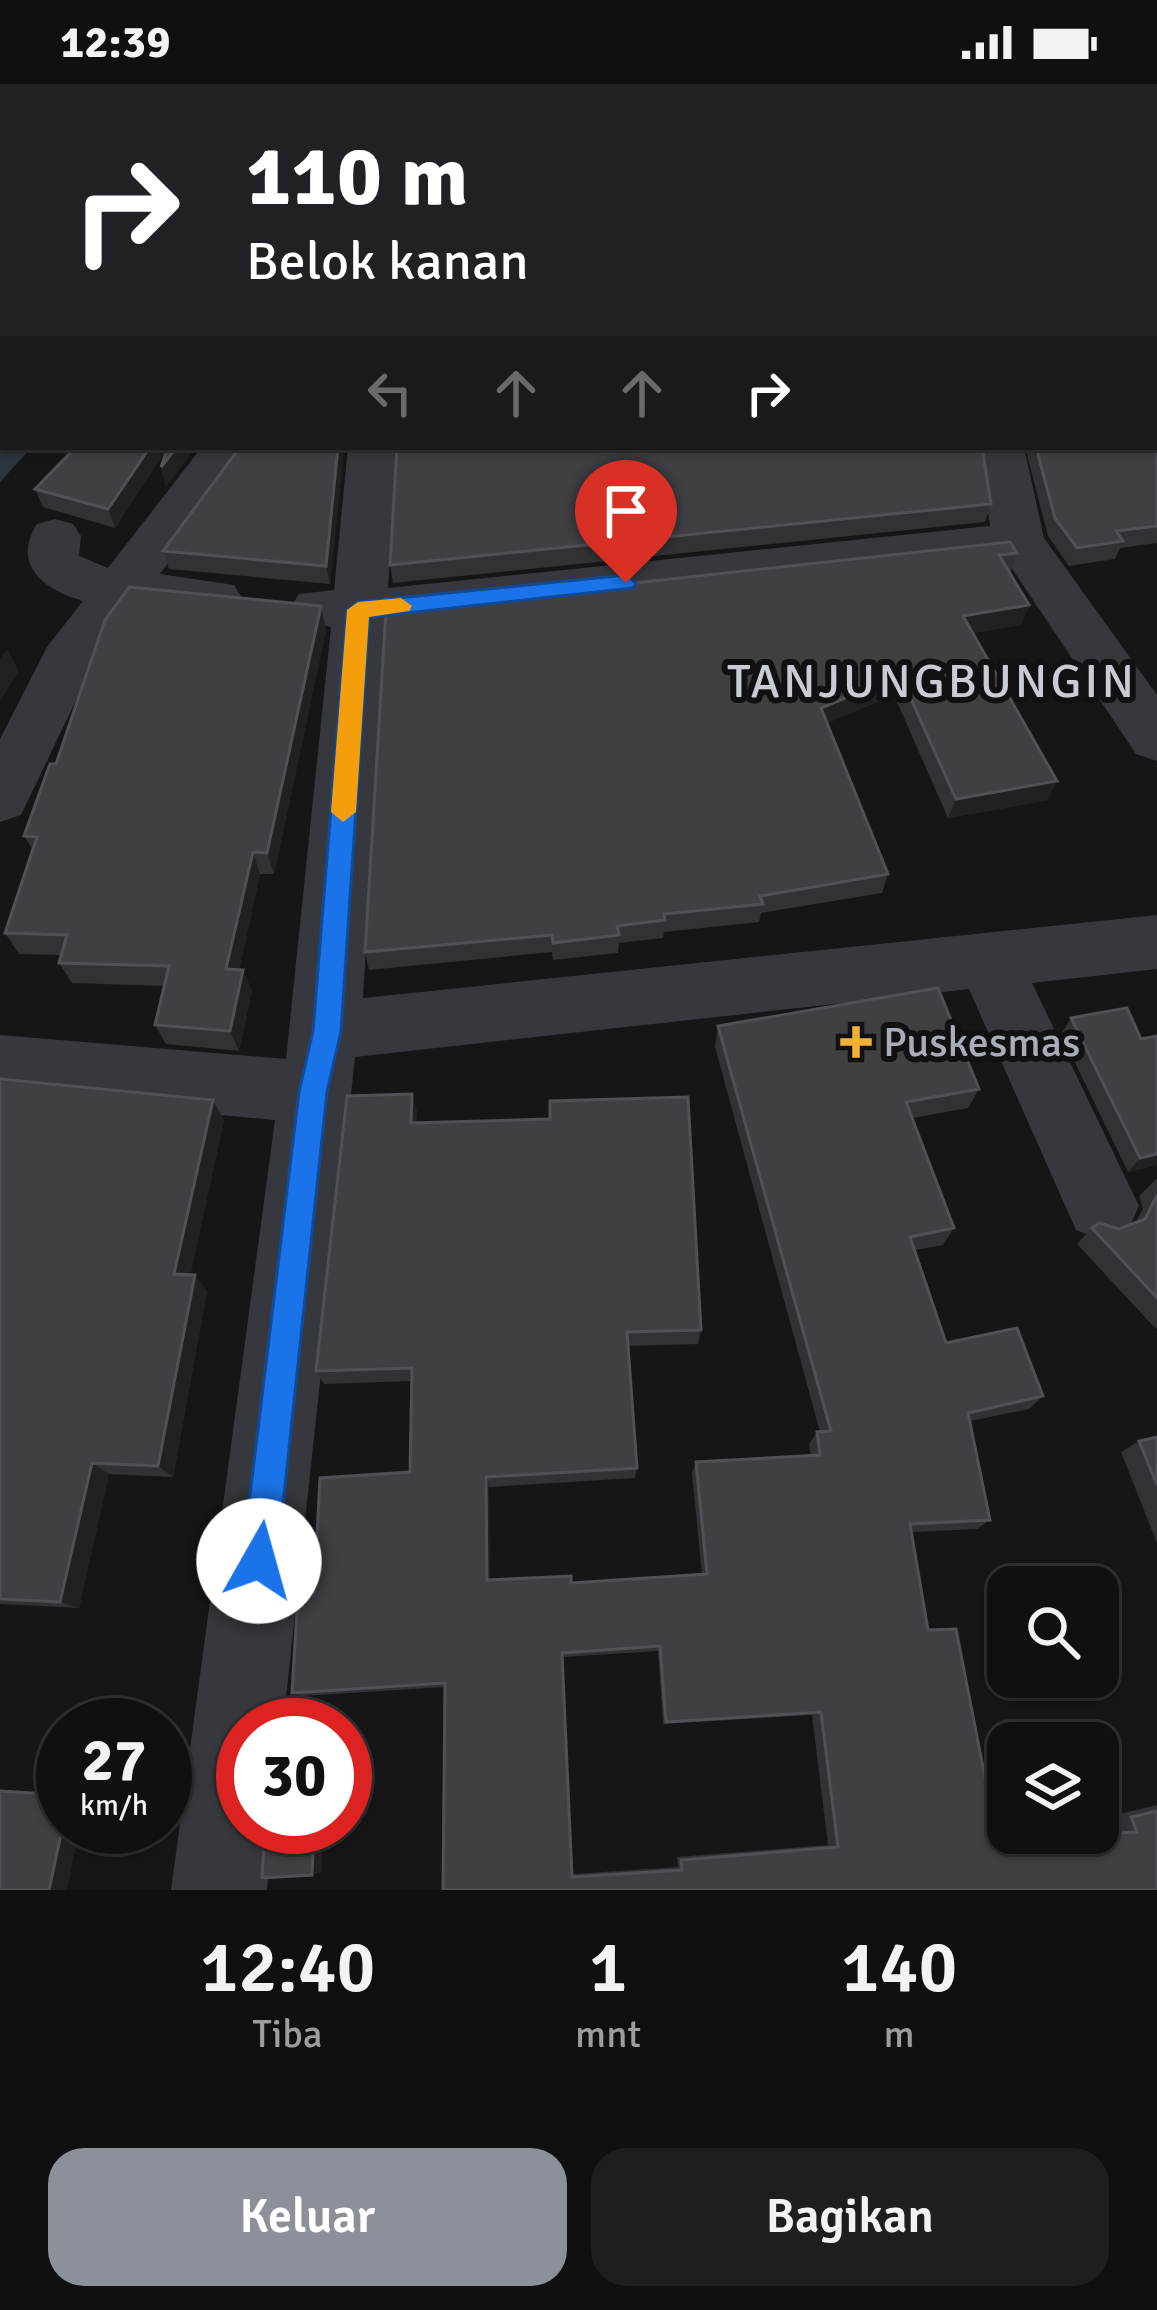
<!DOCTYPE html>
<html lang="id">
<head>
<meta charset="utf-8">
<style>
	body { margin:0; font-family:Signika,sans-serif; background:#1e1e20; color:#f1f3f6; height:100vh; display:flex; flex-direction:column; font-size:45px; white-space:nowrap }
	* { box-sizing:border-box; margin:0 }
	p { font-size:39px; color:#9c9d9f }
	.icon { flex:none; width:66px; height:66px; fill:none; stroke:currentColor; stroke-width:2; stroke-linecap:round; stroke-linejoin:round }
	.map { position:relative; height:1806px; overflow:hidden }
	.sheet { display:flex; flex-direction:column; background:#101012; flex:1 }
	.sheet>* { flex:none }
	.guide { position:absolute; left:0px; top:0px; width:1158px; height:366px; box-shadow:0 3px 9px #0004,0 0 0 3px #303032; background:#202124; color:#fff; overflow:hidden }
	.buttons { position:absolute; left:987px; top:1482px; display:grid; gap:24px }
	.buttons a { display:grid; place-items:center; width:132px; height:132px; border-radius:24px; background:#101012; box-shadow:0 3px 9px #0004,0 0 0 3px #303032; font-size:60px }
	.speed { position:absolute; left:36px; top:1614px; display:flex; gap:24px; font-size:60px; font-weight:700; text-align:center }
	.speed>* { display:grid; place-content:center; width:156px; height:156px; border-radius:50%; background:#101012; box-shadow:0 3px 9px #0004,0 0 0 3px #303032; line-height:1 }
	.speed small { font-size:30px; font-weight:400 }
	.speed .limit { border:18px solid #d22; background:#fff; color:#111 }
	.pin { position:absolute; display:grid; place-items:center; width:102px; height:102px; color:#fff; margin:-123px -51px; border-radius:50% 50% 50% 0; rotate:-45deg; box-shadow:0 0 12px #0007 }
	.pin .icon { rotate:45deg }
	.me { position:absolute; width:132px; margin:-66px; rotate:7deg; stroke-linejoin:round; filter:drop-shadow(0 0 9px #0008) }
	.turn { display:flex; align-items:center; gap:42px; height:252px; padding:0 48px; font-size:54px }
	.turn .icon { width:156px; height:156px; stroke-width:2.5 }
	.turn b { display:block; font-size:84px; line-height:102px }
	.lanes { display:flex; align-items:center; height:114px; padding:0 48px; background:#0003; justify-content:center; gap:60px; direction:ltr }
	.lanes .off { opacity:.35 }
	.eta { display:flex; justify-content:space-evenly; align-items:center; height:204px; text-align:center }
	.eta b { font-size:72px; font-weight:600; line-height:84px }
	.primary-button { display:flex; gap:24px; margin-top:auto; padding:24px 48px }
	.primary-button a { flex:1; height:138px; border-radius:36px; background:#8c9099; color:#fff; font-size:48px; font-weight:600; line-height:138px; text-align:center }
	.primary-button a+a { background:#1e1e20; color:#f1f3f6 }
	.status { display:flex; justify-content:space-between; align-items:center; height:84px; padding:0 60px; background:#101012; direction:ltr }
	.status svg { height:33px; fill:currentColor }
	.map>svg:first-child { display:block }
	.water { fill:#2c353c }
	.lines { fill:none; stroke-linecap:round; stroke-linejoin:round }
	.minor { fill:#37383d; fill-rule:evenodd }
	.tertiary { fill:#37383d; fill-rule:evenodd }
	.wall { fill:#323236; fill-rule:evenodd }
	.shaded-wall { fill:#212124 }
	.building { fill:#3f3f44; stroke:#4f5156; stroke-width:3; fill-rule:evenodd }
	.route { fill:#1a73e8; stroke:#114b97; stroke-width:3 }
	.slow { fill:#f59e0b }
	.poi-dot { fill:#f2b134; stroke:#111113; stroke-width:4.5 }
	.labels { text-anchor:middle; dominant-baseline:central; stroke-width:12; stroke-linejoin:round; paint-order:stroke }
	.poi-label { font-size:42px; fill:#a8adb8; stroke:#111113; text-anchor:start }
	.quarter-label { font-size:48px; letter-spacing:3px; fill:#c9ccd4; stroke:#111113 }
</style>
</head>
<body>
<div class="status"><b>12:39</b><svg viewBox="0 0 49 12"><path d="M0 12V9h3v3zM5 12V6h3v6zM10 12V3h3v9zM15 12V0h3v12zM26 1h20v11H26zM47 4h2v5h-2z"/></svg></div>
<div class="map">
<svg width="1157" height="1806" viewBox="0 0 1157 1806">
	<rect width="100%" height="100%" fill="#161618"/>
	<!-- water -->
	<path class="water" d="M 0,0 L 301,0 L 3,3 L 3,363 L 32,363 L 0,398 Z"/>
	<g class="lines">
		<!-- minor -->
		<g class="minor">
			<path d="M 202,363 L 252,363 L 160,490 L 234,501 L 242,514 L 234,527 L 215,532 L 136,524 L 91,585 L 21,731 L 0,738 L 0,655 L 47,563 L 83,517 C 44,506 11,481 37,440 L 55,435 L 73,440 L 81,452 L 79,472 L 108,484 Z"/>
			<path d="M 348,363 L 396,363 L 388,504 L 1019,439 L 1037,444 L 1045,456 L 1037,468 L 1019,473 L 385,542 L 363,914 L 1157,831 L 1157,885 L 1032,899 L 1139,1122 L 1128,1146 L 1102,1156 L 1076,1146 L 969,905 L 355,973 L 283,1641 L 243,1641 L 243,1743 L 273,1743 L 267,1806 L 171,1806 L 275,1036 L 0,1011 L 0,951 L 286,975 L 331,543 L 299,536 L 291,523 L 299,510 L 334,506 Z"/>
		</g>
		<!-- tertiary -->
		<path class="tertiary" d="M 976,363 L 1024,363 L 1044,454 L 1157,611 L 1157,677 L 1136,670 L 993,456 Z"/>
	</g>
	<!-- wall -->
	<g class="wall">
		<path d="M 1157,265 L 1157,459 L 1120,464 L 1115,475 L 1069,482 L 1048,452 L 1025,363 L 1155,363 Z"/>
		<path d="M 76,363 L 196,363 L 166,402 L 161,383 L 167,364 L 115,444 L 43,423 L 35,405 Z"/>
		<path d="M 240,363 L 344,363 L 330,500 L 169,485 L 163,467 Z"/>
		<path d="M 991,420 L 985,438 L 393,499 L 390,481 Z"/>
		<path d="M 1017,469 L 1010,490 L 1029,521 L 1021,541 L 973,549 L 1048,716 L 948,734 L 894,611 L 827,639 L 888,790 L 882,809 L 761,829 L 759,838 L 664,848 L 663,854 L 619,859 L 618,869 L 553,876 L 552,868 L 369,886 L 365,868 L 386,526 Z"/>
		<path d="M 326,546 L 274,790 L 260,790 L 239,886 L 252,906 L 239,967 L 166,960 L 155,941 L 164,902 L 72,899 L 59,879 L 61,871 L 19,870 L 5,849 L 33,766 L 24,752 L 56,680 Z"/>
		<path d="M 1071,934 L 1157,1081 L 1128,1088 L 1061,950 Z"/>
		<path d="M 718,942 L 979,1005 L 968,1024 L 913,1034 L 954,1144 L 943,1161 L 915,1166 L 946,1259 L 1043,1312 L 1029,1325 L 970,1337 L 990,1436 L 977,1445 L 912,1448 L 928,1546 L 997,1753 L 1098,1749 L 1098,1747 L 1116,1746 L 1111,1732 L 1157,1721 L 1157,1806 L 443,1806 L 445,1603 L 302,1612 L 292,1609 L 314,1508 L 410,1388 L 412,1297 L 324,1300 L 316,1287 L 412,1010 L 417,1029 L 416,1039 L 701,1246 L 698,1260 L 628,1262 L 637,1384 L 635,1394 L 489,1403 L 490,1496 L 571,1499 L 702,1490 L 692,1389 L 696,1378 L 811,1372 L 809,1360 L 817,1348 L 820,1348 L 715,963 ZM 658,1567 L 663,1640 L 812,1631 L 828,1761 L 677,1773 L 678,1783 L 572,1790 L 563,1573 Z"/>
		<path d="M 0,995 L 224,1036 L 190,1191 L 207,1207 L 173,1393 L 109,1390 L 79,1524 L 0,1520 Z"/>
		<path d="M 1157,1094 L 1157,1244 L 1156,1245 L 1077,1160 L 1092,1144 L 1119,1145 L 1136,1138 L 1143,1124 L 1139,1112 Z"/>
		<path d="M 1157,1353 L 1157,1459 L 1121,1368 L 1139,1357 Z"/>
	</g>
	<!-- shaded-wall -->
	<g class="shaded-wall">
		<path d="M 150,363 L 168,363 L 115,444 L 108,425 Z"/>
		<path d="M 177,363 L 196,363 L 166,402 L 161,383 Z"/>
		<path d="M 338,363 L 344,363 L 330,500 L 326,482 Z"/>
		<path d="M 1029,521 L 1021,541 L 956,552 L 963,532 Z"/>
		<path d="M 321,522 L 326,546 L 274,790 L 267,769 Z"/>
		<path d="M 7,565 L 19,588 L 0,617 L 0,575 Z"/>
		<path d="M 900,591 L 894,611 L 816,644 L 821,624 Z"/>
		<path d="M 1057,697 L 1048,716 L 948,734 L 956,715 Z"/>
		<path d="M 253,768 L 260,790 L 235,906 L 226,885 Z"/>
		<path d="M 243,886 L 252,906 L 239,967 L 230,947 Z"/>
		<path d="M 412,1010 L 417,1029 L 416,1058 L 411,1039 Z"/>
		<path d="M 213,1016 L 224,1036 L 187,1207 L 174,1190 Z"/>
		<path d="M 1157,1070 L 1157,1081 L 1128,1088 L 1140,1074 Z"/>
		<path d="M 195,1191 L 207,1207 L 173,1393 L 158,1382 Z"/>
		<path d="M 92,1379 L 109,1390 L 79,1524 L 60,1518 Z"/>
		<path d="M 486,1393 L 489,1403 L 490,1503 L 487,1496 Z"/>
		<path d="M 63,1743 L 80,1743 L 67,1806 L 49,1806 Z"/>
		<path d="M 314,1743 L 323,1743 L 322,1788 L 312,1791 Z"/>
	</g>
	<!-- building -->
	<g class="building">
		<path d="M 335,0 L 1157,0 L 1157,73 L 1155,73 L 1155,3 L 334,3 Z"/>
		<path d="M 1155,97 L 1157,99 L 1157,177 L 1155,177 Z"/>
		<path d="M 1155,262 L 1157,265 L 1157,442 L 1116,447 L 1123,457 L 1077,464 L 1055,434 L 1036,363 L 1155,363 Z"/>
		<path d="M 76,363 L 150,363 L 108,425 L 35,405 Z"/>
		<path d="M 168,363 L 177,363 L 161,383 Z"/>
		<path d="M 240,363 L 338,363 L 326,482 L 163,467 Z"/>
		<path d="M 397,363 L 982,363 L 991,420 L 390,481 Z"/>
		<path d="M 1010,458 L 1017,469 L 999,471 L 1029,521 L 963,532 L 1057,697 L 956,715 L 900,591 L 821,624 L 888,790 L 760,812 L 763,820 L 664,830 L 665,836 L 617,842 L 619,851 L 553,859 L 552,851 L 365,868 L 386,526 Z"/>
		<path d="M 129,503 L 321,522 L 267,769 L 253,768 L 226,885 L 243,886 L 230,947 L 155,941 L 169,882 L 59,879 L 67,851 L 5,849 L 37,753 L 24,752 L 50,680 L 56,680 L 105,536 Z"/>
		<path d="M 938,904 L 979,1005 L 906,1018 L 954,1144 L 910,1153 L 946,1259 L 1017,1244 L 1043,1312 L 968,1329 L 990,1436 L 910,1440 L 928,1546 L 956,1545 L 997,1755 L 1137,1748 L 1131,1733 L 1157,1727 L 1157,1806 L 443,1806 L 445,1599 L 292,1609 L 298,1509 L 314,1508 L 320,1394 L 410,1388 L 412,1284 L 316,1287 L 347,1012 L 412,1010 L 411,1039 L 550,1035 L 550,1017 L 688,1013 L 701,1246 L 627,1248 L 637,1384 L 486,1393 L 487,1496 L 571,1492 L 571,1499 L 707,1490 L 696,1378 L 820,1371 L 817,1348 L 831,1347 L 718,942 ZM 660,1562 L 666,1638 L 821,1628 L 838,1763 L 681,1776 L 682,1786 L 572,1793 L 562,1569 Z"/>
		<path d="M 1127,924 L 1141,955 L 1157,952 L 1157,1070 L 1140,1074 L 1071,934 Z"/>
		<path d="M 0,995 L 213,1016 L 174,1190 L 195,1191 L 158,1382 L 92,1379 L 60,1518 L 0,1515 Z"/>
		<path d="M 1157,1111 L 1157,1214 L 1092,1144 L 1099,1139 L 1119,1145 L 1145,1135 Z"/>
		<path d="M 1157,1353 L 1157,1401 L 1139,1357 Z"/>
		<rect x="236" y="1659" width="7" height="81"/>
		<path d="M 0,1707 L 63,1711 L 63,1741 L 49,1806 L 0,1806 Z"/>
		<path d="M 265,1743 L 314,1743 L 312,1791 L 262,1794 Z"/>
	</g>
	<!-- route -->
	<path class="route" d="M 626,491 L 636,499 L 633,504 L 369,533 L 341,947 L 327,1008 L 277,1477 L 272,1490 L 259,1495 L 247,1490 L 242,1477 L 299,1008 L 313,947 L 347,526 L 358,518 Z"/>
	<!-- slow -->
	<path class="slow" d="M 401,514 L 412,522 L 409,527 L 369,533 L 356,728 L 343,738 L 331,728 L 347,526 L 358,518 Z"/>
	<!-- markers -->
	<path class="poi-dot" d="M850 940h12v12h12v12h-12v12h-12v-12h-12v-12h12z"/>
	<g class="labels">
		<!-- poi labels -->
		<g class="poi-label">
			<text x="883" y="958">Puskesmas</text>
		</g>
		<!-- quarter labels -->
		<g class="quarter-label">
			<text x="932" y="597">TANJUNGBUNGIN</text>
		</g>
	</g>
</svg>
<div class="buttons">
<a><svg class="icon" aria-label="search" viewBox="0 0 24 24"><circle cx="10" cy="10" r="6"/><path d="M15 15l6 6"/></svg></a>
<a><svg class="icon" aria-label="layers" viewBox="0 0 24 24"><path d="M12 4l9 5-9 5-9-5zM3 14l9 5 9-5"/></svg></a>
</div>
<div class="speed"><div>27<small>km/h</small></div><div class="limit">30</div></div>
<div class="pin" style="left:626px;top:499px;background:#d93025"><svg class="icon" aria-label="arrive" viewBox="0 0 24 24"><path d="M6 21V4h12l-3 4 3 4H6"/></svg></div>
<svg class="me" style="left:259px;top:1477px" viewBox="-20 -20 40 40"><circle r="19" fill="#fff"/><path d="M0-13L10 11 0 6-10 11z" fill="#1a73e8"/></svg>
<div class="guide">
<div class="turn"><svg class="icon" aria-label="right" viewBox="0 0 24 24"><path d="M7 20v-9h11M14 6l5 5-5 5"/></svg><div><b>110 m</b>Belok kanan</div></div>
<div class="lanes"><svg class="icon off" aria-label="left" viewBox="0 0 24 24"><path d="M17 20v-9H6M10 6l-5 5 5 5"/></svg><svg class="icon off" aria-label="ahead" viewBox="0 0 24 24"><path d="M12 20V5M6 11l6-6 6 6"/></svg><svg class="icon off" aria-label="ahead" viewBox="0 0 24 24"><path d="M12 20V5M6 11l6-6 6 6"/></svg><svg class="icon" aria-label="right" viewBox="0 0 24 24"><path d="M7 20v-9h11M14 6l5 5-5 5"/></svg></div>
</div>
</div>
<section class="sheet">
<div class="eta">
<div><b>12:40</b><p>Tiba</p></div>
<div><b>1</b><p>mnt</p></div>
<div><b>140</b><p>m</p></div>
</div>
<div class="primary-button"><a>Keluar</a><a>Bagikan</a></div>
</section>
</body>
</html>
